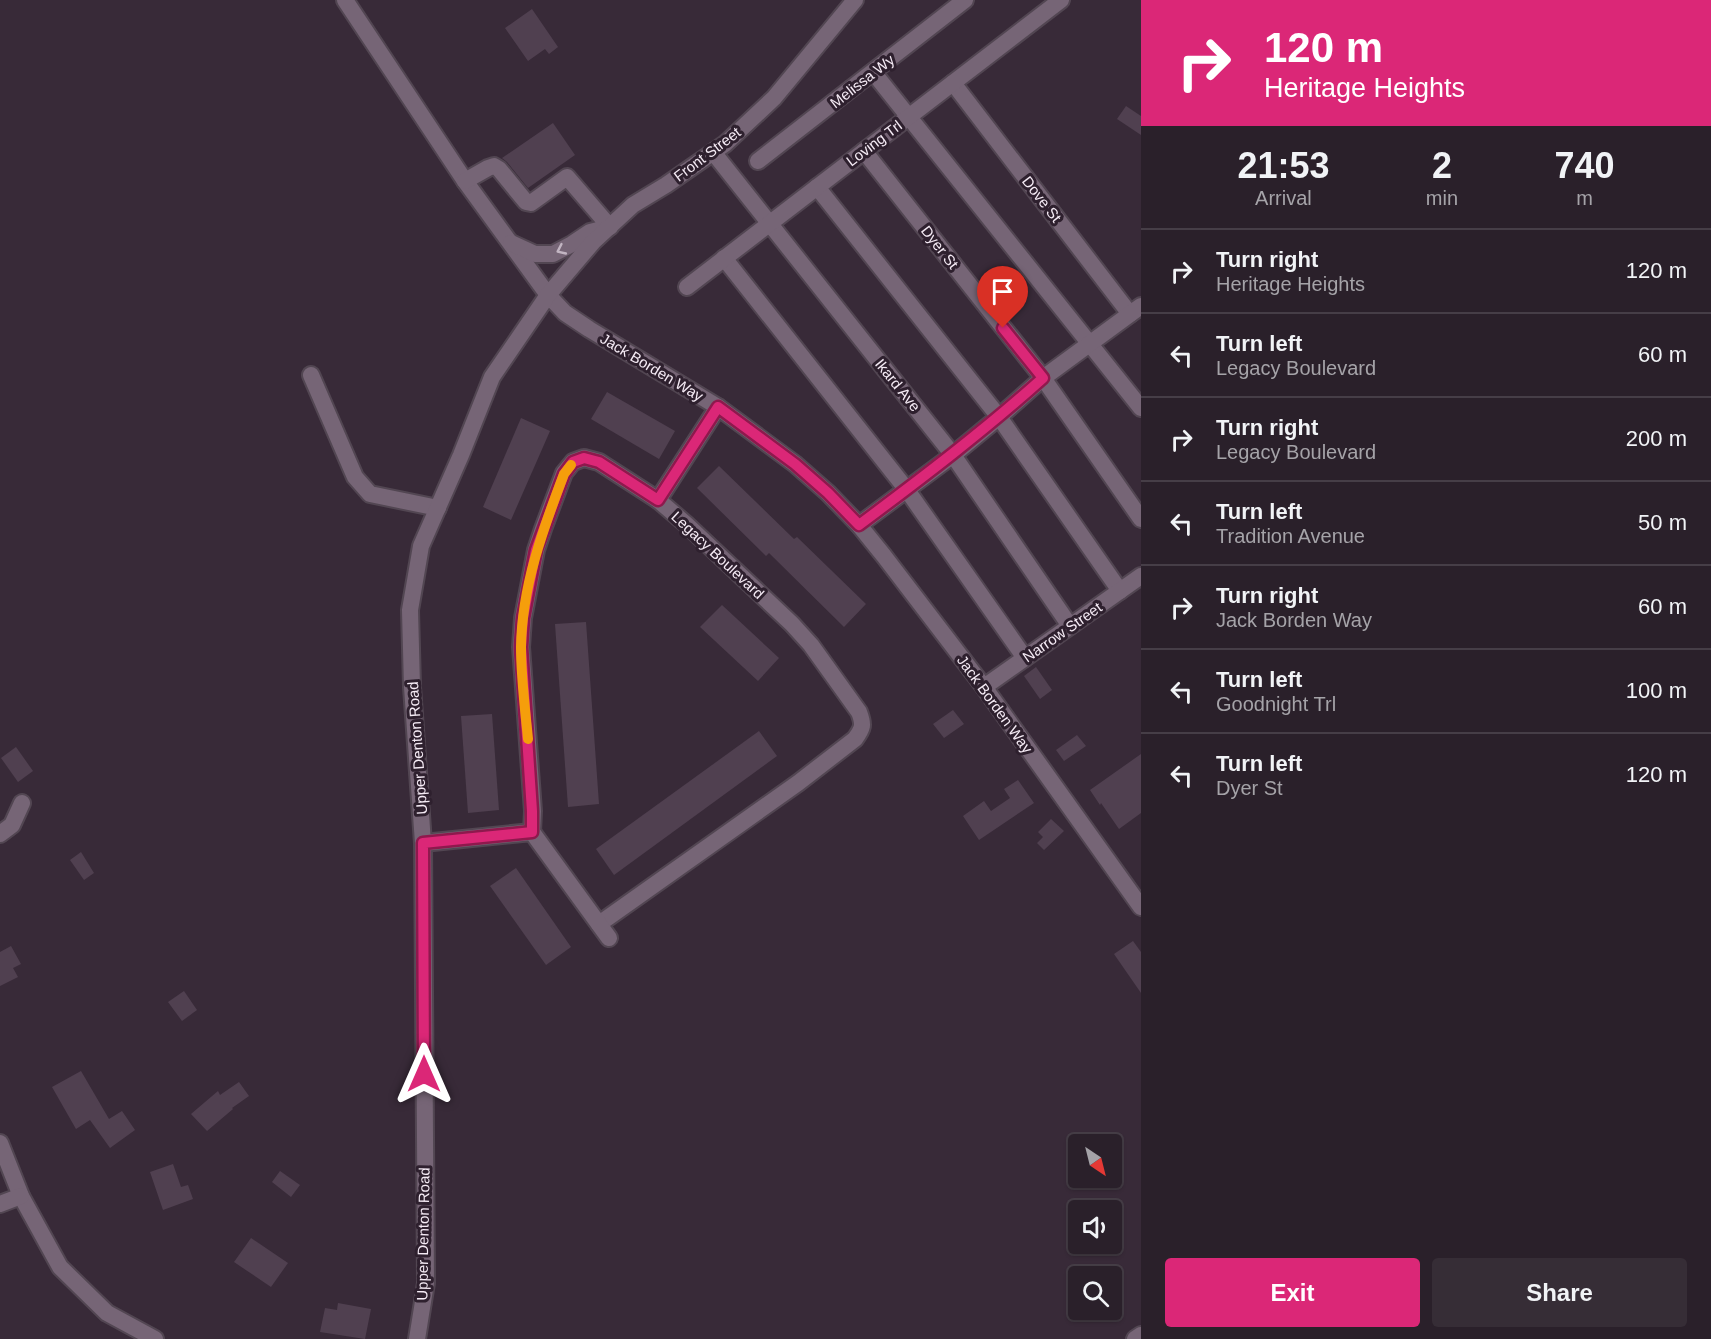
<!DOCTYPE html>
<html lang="en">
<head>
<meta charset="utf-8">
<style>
	body { margin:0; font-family:Arial,sans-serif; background:#362d36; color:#f1f3f6; height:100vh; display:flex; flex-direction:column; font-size:22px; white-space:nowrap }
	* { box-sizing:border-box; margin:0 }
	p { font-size:20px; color:#a5a3a8 }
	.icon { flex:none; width:33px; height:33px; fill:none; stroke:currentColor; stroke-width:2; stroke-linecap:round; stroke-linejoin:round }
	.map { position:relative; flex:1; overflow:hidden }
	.panel { display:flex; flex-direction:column; background:#2a202a; width:570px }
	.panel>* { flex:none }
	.guide { background:#db2777; color:#fff; overflow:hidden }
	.needle { width:39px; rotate:145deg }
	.fabs { position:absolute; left:1068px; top:1134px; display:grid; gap:12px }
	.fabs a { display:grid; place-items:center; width:54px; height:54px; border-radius:6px; background:#2a202a; box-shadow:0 2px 4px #0004,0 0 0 2px #463e47; font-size:30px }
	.pin { position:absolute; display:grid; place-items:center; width:51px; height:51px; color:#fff; margin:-62px -26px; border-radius:50% 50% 50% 0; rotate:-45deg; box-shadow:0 0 6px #0007 }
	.pin .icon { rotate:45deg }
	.me { position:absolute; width:66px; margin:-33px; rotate:0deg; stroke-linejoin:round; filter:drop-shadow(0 0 4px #0008) }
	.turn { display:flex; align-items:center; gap:21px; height:126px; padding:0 24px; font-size:27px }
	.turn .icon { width:78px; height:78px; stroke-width:2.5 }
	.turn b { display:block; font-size:42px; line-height:51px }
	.eta { display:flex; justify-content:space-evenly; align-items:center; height:102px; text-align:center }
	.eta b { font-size:36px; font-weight:700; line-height:42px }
	.button { display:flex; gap:12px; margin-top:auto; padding:12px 24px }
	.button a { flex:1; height:69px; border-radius:6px; background:#db2777; color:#fff; font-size:24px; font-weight:700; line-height:69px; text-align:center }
	.button a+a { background:#362d36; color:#f1f3f6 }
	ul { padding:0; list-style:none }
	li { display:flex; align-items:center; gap:18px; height:84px; padding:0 24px; border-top:2px solid #463e47 }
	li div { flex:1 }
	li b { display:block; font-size:22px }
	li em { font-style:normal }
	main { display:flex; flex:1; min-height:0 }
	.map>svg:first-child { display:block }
	.building { fill:#504050 }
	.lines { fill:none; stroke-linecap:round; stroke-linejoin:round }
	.minor-casing { stroke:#524652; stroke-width:20 }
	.minor { stroke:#766576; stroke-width:16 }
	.oneway { stroke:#c2b5c2 }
	.route-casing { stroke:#8e194d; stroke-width:15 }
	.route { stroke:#db2777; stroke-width:10 }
	.slow { stroke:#f59e0b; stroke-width:10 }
	.labels { text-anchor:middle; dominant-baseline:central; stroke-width:6; stroke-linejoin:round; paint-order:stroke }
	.street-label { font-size:15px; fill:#f5ebf5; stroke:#2e202e }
</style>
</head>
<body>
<main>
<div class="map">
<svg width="1141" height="1339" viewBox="0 0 1141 1339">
	<rect width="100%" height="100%" fill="#382a38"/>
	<!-- building -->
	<g class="building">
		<path d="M 532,9 L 558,47 L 549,54 L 545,49 L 528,61 L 505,28 Z"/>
		<path d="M 1126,106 L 1141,116 L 1141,135 L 1117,119 Z"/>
		<path d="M 553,123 L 575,155 L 528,188 L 507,162 L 502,158 Z"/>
		<path d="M 607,392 L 675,431 L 659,459 L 591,419 Z"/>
		<path d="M 521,418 L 550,431 L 511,520 L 483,507 Z"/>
		<path d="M 719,466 L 794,539 L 797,537 L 866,604 L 844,627 L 769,553 L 766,556 L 697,488 Z"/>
		<path d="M 722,605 L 779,658 L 758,681 L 700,627 Z"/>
		<path d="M 586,622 L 599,804 L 568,807 L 555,624 Z"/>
		<path d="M 1036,667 L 1052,690 L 1040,699 L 1024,676 Z"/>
		<path d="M 953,710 L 964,724 L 944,738 L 933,724 Z"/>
		<path d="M 492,714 L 499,810 L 468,813 L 461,716 Z"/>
		<path d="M 759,731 L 777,756 L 614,875 L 596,849 Z"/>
		<path d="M 1077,735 L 1086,746 L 1064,761 L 1056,750 Z"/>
		<path d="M 16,747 L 33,771 L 18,782 L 1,758 Z"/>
		<path d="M 1141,754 L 1141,813 L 1119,829 L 1101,803 L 1100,805 L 1090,790 Z"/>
		<path d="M 1018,780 L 1034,803 L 979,840 L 963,816 L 984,801 L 991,811 L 1010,798 L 1004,789 Z"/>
		<path d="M 1051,819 L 1064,831 L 1044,850 L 1037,843 L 1043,837 L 1038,832 Z"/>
		<path d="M 81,852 L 94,873 L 84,880 L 70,860 Z"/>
		<path d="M 516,868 L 571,947 L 546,965 L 490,886 Z"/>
		<path d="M 1133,941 L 1141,952 L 1141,993 L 1114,954 Z"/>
		<path d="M 11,946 L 21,964 L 13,968 L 18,977 L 0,986 L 0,952 Z"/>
		<path d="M 184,991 L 197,1010 L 182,1021 L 168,1002 Z"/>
		<path d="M 81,1071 L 109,1119 L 122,1111 L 135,1130 L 110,1148 L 90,1120 L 76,1129 L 52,1087 Z"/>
		<path d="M 239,1082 L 249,1096 L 232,1108 L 233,1109 L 207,1131 L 191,1114 L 218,1091 L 220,1095 Z"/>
		<path d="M 173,1164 L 181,1187 L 188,1185 L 193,1199 L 163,1210 L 150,1172 Z"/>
		<path d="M 280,1171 L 300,1185 L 291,1197 L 272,1182 Z"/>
		<path d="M 251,1238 L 288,1263 L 271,1287 L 234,1262 Z"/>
		<path d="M 338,1303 L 371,1309 L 365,1339 L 320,1332 L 325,1308 L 337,1310 Z"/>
	</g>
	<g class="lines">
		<!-- minor casing -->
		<g class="minor-casing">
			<g id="minor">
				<path d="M 345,0 L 465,181 L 548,295 L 565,313 L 589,329 L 718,407 L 795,464 L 828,493 L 859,525 L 884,556 L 984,687 L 1141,907"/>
				<path d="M 873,72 L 1141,408"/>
				<path d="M 953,83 L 1130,314"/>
				<path d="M 864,151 L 1043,378 L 1141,519"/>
				<path d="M 713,152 L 953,455 L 1070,626"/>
				<path d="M 758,161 L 965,0"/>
				<path d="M 465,181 L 488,168 L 494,166 L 499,169 L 526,202 L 531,203 L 567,177 L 610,227 L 590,232 L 572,244 L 553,254 L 535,254 L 511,243"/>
				<path d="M 817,187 L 999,417 L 1120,591"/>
				<path d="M 724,258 L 907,490 L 1025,658"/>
				<path d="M 687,287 L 1061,0"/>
				<path d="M 311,375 L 355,477 L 370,494 L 438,508"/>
				<path d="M 658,500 L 718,407"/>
				<path d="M 859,525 L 953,455 L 999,417 L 1043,378 L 1141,306"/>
				<path d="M 984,687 L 1141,576"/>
				<path d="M 532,832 L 533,811 L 521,647 L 523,618 L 536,550 L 543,529 L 564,473 L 573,462 L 584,458 L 599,462 L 658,500 L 686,524 L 792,624 L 811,645 L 859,712 C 864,725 863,728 855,739 L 798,783 L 599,924"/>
				<path d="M 0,834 L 12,825 L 22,803"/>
				<path d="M 423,843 L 532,832 L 609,938"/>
				<path d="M 0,1143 L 21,1196 L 60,1267 L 107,1313 L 155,1339"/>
				<path d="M 0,1204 L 21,1196"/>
				<path d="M 417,1339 L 426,1283 L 423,843 L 412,687 L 410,610 L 421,546 L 461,455 L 492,377 L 548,295 L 593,242 L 633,205 L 666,185 L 725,144 L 774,98 L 855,0"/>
				<path d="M 1135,1339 L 1141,1335"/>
			</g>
		</g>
		<!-- minor -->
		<use href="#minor" class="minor"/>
	</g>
	<!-- one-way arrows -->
	<defs><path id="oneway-chevron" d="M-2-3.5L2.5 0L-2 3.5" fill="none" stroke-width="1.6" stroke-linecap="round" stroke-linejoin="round" transform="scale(1.5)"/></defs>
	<use class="oneway" href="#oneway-chevron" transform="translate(561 250) rotate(155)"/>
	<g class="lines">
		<!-- route casing -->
		<g class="route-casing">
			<path id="route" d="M 424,1074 L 423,843 L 532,832 L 532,811 L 521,647 L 523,618 L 536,550 L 564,474 L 573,462 L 584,458 L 599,462 L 658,500 L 718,407 L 795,464 L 828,493 L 859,525 C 922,478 984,431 1043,378 L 1003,328"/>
		</g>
		<!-- route -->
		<use href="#route" class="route"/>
		<!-- slow -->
		<path class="slow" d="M 528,739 C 525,708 521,677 521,647 C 522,586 543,529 564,474 L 571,465"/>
	</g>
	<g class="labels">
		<!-- street labels -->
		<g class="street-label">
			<text transform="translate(862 81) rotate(-38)">Melissa Wy</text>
			<text transform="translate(874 143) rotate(-37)">Loving Trl</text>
			<text transform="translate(707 154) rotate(-37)">Front Street</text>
			<text transform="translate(1042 199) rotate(52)">Dove St</text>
			<text transform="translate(940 247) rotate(52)">Dyer St</text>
			<text transform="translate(652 367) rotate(31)">Jack Borden Way</text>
			<text transform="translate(898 385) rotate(51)">Ikard Ave</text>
			<text transform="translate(718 555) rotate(43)">Legacy Boulevard</text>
			<text transform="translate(1062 632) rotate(-35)">Narrow Street</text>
			<text transform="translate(995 704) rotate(54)">Jack Borden Way</text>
			<text transform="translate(417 748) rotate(-94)">Upper Denton Road</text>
			<text transform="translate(423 1234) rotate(-89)">Upper Denton Road</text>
		</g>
	</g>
</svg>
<div class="fabs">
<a><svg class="needle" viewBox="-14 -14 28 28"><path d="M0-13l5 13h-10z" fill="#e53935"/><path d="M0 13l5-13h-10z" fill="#a5a3a8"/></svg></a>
<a><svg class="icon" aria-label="sound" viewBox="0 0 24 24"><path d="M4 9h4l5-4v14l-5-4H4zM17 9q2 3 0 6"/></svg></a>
<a><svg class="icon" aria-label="search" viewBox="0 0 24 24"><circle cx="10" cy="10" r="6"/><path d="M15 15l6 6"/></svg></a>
</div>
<div class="pin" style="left:1003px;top:328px;background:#d93025"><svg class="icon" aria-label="arrive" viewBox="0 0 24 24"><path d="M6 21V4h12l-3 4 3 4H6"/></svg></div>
<svg class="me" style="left:424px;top:1074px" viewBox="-20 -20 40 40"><path d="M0-17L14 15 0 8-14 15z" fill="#db2777" stroke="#fff" stroke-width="4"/></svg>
</div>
<section class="panel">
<div class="guide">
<div class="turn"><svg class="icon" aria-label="right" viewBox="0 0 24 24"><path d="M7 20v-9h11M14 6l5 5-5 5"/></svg><div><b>120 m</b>Heritage Heights</div></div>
</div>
<div class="eta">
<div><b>21:53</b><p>Arrival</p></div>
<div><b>2</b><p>min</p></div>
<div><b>740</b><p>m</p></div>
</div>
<ul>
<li><svg class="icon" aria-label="right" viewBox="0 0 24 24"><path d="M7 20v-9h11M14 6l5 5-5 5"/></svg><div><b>Turn right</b><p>Heritage Heights</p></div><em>120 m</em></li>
<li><svg class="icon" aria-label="left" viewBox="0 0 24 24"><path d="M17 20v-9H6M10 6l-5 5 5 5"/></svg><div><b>Turn left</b><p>Legacy Boulevard</p></div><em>60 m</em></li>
<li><svg class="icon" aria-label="right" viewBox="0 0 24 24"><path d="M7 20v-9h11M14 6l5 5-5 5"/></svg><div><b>Turn right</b><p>Legacy Boulevard</p></div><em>200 m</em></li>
<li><svg class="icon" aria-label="left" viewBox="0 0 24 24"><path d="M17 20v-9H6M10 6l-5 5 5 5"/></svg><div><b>Turn left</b><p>Tradition Avenue</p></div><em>50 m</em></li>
<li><svg class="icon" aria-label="right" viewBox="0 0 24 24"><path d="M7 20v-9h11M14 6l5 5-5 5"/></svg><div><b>Turn right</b><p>Jack Borden Way</p></div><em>60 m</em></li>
<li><svg class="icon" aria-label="left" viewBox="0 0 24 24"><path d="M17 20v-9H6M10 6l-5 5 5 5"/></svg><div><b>Turn left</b><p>Goodnight Trl</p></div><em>100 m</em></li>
<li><svg class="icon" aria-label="left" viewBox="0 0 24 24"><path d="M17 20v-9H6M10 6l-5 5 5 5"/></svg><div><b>Turn left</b><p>Dyer St</p></div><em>120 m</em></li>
</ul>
<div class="button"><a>Exit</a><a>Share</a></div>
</section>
</main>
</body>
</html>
